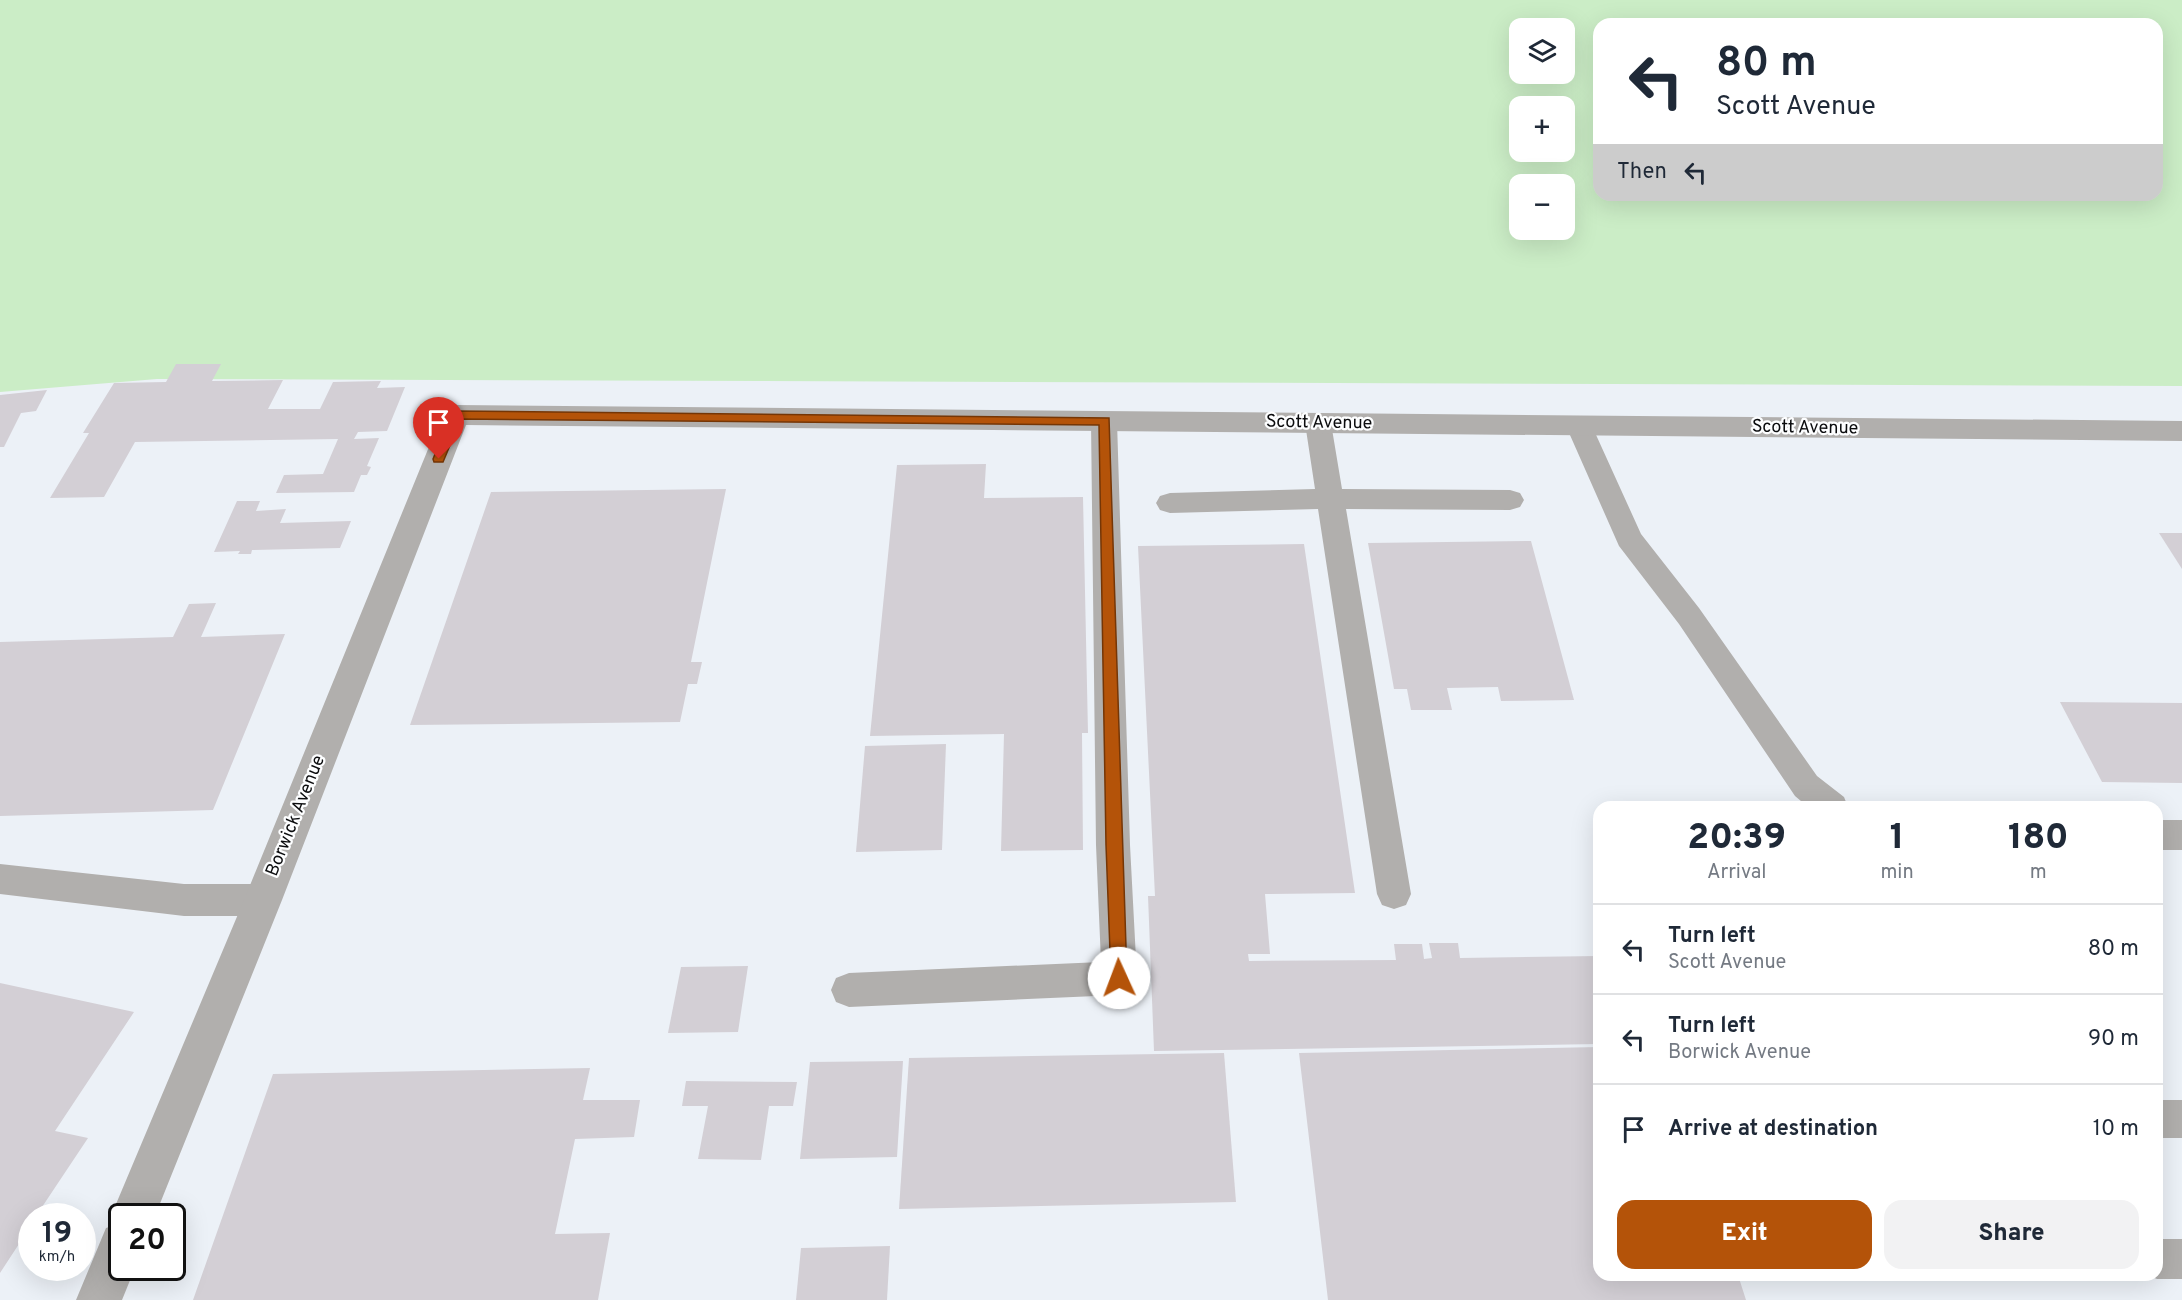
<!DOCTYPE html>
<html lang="en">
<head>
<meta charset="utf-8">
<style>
	body { margin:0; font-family:Overpass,sans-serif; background:#f2f2f3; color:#1f2937; height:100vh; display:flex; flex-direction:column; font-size:22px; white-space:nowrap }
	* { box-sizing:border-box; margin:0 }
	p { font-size:20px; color:#747a83 }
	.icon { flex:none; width:33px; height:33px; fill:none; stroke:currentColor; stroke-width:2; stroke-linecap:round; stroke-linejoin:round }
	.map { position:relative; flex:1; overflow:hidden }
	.side { position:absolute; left:1593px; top:801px; width:570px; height:480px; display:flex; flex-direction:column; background:#fff; border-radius:18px; box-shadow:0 6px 24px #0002 }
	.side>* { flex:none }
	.banner { position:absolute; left:1593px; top:18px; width:570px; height:183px; border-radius:18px; box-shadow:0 6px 24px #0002; background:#fff; color:#1f2937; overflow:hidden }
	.fabs { position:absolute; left:1509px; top:18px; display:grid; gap:12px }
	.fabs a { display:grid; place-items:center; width:66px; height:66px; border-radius:12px; background:#fff; box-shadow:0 6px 24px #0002; font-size:30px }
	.speed { position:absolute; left:18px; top:1203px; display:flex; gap:12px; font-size:30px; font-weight:700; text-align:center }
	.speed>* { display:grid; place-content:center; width:78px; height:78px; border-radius:50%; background:#fff; box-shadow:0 6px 24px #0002; line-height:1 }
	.speed small { font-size:15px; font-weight:400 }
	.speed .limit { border:3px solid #111; border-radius:9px; background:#fff; color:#111 }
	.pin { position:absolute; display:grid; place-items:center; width:51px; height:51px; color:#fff; margin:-62px -26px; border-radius:50% 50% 50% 0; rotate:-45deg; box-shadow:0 0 6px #0007 }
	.pin .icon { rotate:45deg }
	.me { position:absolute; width:66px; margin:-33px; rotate:358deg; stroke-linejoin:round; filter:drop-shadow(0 0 4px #0008) }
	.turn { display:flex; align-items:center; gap:21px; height:126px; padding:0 24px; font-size:27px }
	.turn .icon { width:78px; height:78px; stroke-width:2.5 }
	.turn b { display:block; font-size:42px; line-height:51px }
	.then { display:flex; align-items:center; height:57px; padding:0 24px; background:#0003; gap:12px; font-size:22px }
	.eta { display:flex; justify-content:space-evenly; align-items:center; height:102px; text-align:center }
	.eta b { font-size:36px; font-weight:800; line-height:42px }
	.button { display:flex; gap:12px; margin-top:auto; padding:12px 24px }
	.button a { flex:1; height:69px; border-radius:18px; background:#b45309; color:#fff; font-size:24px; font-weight:800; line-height:69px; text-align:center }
	.button a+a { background:#f2f2f3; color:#1f2937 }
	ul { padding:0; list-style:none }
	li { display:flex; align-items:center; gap:18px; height:90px; padding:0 24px; border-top:2px solid #e0e1e3 }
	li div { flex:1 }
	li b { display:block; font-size:22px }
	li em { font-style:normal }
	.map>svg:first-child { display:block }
	.green { fill:#cbedc6; fill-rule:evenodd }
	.building { fill:#d3cfd5 }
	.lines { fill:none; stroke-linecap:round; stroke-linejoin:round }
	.lane { fill:#b1afad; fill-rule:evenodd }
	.street { fill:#b1afad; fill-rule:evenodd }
	.route { fill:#b45309; stroke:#753606; stroke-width:1.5 }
	.labels { text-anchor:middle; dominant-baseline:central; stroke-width:4.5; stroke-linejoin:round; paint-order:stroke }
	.street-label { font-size:18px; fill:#0b0c0e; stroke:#fdfeff }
</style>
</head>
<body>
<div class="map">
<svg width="2182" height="1300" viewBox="0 0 2182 1300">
	<rect width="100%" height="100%" fill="#ecf1f7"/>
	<!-- green -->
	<path class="green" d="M 0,0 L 2182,0 L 2182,386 L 157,379 L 0,392 ZM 1599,24 L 2157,24 L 2157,195 L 1599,195 ZM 1520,28 L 1564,28 L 1564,74 L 1520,74 ZM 1520,106 L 1564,106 L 1564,152 L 1520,152 ZM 1520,184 L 1564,184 L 1564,230 L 1520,230 Z"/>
	<!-- building -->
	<g class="building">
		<path d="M 176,364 L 221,364 L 212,381 L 283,380 L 268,409 L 320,409 L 333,382 L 381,381 L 377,388 L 405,387 L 387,431 L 358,432 L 354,439 L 379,438 L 367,466 L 371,467 L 367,475 L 361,475 L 354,492 L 276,493 L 284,475 L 323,474 L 338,439 L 135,442 L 104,497 L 50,498 L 89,433 L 83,433 L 114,383 L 166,382 Z"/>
		<path d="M 47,390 L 36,411 L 21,413 L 4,447 L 0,447 L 0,395 Z"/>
		<path d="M 986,464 L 984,498 L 1083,497 L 1088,733 L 1082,733 L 1083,850 L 1001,851 L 1004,734 L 870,736 L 897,465 Z"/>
		<path d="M 726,489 L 691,662 L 702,662 L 697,684 L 688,684 L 680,722 L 410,725 L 491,492 Z"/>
		<path d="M 237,501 L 260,501 L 256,511 L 286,509 L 280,523 L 351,521 L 340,548 L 252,550 L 251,554 L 238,554 L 240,551 L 214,552 Z"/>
		<path d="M 2159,533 L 2182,533 L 2182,569 Z"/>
		<path d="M 1531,541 L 1574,700 L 1501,701 L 1498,687 L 1447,688 L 1452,710 L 1411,710 L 1407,689 L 1394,689 L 1368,543 Z"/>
		<path d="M 1304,544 L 1355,893 L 1265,894 L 1270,954 L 1248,954 L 1249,961 L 1396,960 L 1394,944 L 1422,944 L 1424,959 L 1432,958 L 1429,943 L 1458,943 L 1460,958 L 1599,956 L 1599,1044 L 1154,1051 L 1148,896 L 1155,896 L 1138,546 Z"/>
		<path d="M 216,603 L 201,637 L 285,634 L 213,810 L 0,816 L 0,642 L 173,637 L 189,604 Z"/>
		<path d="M 2060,702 L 2182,703 L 2182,783 L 2102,782 Z"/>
		<path d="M 946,744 L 942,850 L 856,852 L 865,746 Z"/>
		<path d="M 748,966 L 738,1032 L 668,1033 L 681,967 Z"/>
		<path d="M 0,983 L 134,1012 L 55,1131 L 88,1138 L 36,1216 L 32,1216 L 32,1224 L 0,1273 Z"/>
		<path d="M 1599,1047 L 1599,1275 L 1738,1275 L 1746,1300 L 1328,1300 L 1299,1053 Z"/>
		<path d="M 1224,1053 L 1236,1202 L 899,1209 L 909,1058 Z"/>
		<path d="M 903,1061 L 897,1157 L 800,1159 L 810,1062 Z"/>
		<path d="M 590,1068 L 583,1100 L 640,1100 L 634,1137 L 575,1139 L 555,1234 L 610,1233 L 598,1300 L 193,1300 L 273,1074 Z"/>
		<path d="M 686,1081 L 797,1082 L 793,1106 L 769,1106 L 761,1160 L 698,1159 L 708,1106 L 682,1106 Z"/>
		<path d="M 890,1246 L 887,1300 L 796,1300 L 801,1248 Z"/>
	</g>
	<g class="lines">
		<!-- lane -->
		<g class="lane">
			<path d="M 1104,412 L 1113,415 L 1117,421 L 1130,845 L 1137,978 L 1132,990 L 1119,995 L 849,1007 L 836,1002 L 831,990 L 836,978 L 849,973 L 1101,962 L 1096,845 L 1091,421 L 1095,415 Z"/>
			<path d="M 1318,414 L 1327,417 L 1331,423 L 1342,489 L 1510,490 L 1520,493 L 1524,500 L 1520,507 L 1510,510 L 1346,509 L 1411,894 L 1406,905 L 1394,909 L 1382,905 L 1377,894 L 1318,509 L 1170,513 L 1160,510 L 1156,503 L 1160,496 L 1170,493 L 1315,489 L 1305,423 L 1309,417 Z"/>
			<path d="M 1579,417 L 1588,420 L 1592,426 L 1641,534 L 1699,608 L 1817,776 L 1844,797 L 1848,807 L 1808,807 L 1795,796 L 1679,624 L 1619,546 L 1566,426 L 1570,420 Z"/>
			<rect x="2157" y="820" width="25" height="30"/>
			<path d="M 0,864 L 184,884 L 263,884 L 275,889 L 280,900 L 275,911 L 263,916 L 184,916 L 0,894 Z"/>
			<rect x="2157" y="1100" width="25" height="38"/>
			<path d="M 2157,1239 L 2182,1239 L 2182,1279 L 2157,1279 L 2147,1275 L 2157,1275 Z"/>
		</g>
		<!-- street -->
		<path class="street" d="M 456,405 L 2182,421 L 2182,441 L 466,425 L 282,900 L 155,1216 L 122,1216 L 122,1268 L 135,1268 L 122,1300 L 76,1300 L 106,1228 L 115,1225 L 111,1216 L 244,900 L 442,415 L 446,408 Z"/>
	</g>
	<!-- route -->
	<path class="route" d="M 456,411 L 1109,418 L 1127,978 L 1124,983 L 1119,986 L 1113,983 L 1111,978 L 1106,845 L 1099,425 L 461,419 L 443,462 L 434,462 L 433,459 L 451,415 Z"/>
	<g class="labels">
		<!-- street labels -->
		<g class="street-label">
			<text transform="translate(1319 423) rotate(1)">Scott Avenue</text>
			<text transform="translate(1805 428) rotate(1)">Scott Avenue</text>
			<text transform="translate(296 816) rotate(-68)">Borwick Avenue</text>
		</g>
	</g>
</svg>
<div class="fabs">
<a><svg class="icon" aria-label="layers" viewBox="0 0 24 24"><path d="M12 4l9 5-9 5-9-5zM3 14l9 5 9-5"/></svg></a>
<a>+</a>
<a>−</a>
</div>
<div class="speed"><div>19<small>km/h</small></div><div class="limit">20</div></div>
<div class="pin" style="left:439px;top:459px;background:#d93025"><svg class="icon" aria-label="arrive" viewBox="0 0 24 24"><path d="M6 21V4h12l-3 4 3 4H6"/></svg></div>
<svg class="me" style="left:1119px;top:978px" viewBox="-20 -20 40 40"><circle r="19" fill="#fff"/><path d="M0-13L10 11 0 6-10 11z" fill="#b45309"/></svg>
<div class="banner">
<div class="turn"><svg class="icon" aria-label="left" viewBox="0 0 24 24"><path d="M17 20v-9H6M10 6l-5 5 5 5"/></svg><div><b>80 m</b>Scott Avenue</div></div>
<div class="then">Then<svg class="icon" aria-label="left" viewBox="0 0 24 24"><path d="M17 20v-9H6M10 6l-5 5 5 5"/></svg></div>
</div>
<section class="side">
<div class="eta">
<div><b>20:39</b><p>Arrival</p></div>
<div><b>1</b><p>min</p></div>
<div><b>180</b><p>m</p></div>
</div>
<ul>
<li><svg class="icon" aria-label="left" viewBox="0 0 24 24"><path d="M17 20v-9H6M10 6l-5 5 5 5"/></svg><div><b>Turn left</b><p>Scott Avenue</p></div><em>80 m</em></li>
<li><svg class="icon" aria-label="left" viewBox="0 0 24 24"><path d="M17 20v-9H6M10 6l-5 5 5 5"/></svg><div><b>Turn left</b><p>Borwick Avenue</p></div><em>90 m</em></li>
<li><svg class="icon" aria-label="arrive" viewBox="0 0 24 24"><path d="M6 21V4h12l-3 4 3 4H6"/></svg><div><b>Arrive at destination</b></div><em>10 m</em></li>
</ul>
<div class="button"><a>Exit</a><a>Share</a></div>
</section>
</div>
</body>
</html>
